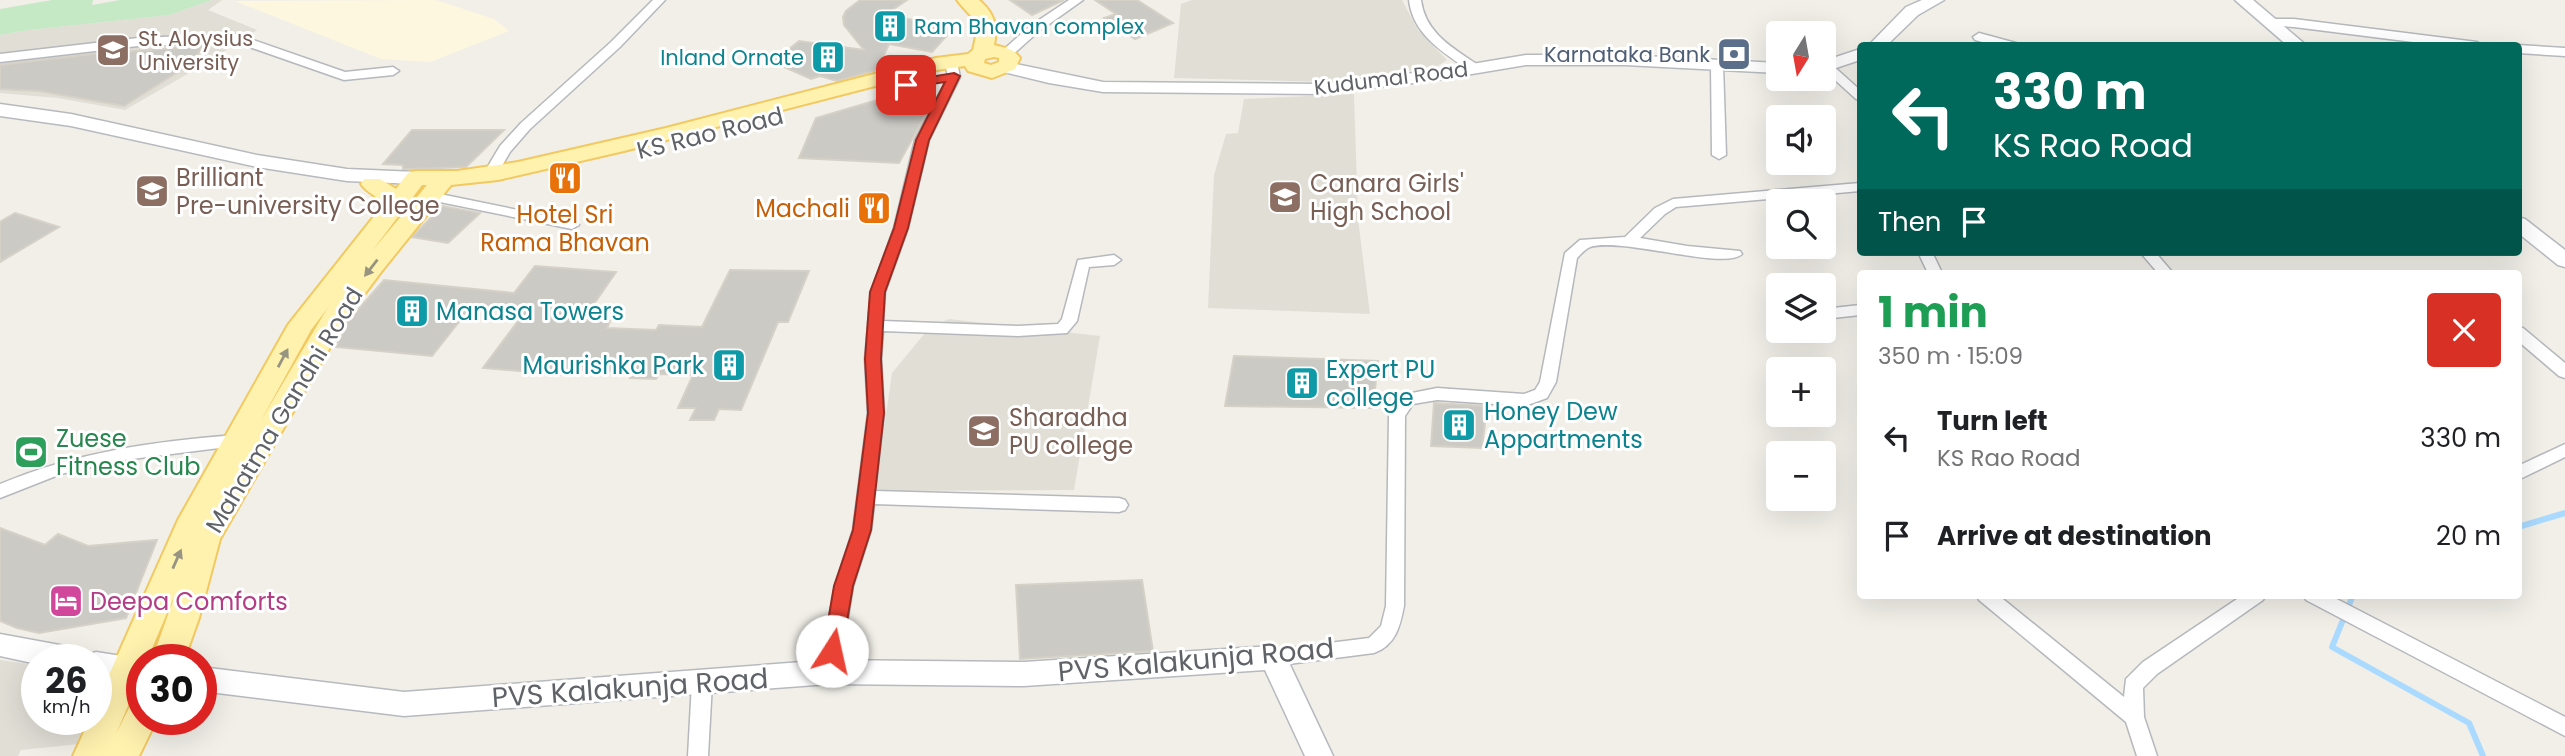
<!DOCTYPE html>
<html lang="en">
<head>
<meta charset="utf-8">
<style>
	body { margin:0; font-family:Poppins,sans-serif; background:#f6f6f6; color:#202124; height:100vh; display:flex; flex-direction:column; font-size:26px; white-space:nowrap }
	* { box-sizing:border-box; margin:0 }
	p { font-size:23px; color:#757577 }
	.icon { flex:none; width:38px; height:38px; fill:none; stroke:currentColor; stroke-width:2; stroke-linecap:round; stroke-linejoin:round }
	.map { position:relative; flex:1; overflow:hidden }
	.drawer { position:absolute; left:1857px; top:270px; width:665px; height:329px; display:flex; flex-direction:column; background:#fff; border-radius:7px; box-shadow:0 7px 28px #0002 }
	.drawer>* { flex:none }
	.banner { position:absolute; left:1857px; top:42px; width:665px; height:214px; border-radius:7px; box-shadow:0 7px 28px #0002; background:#00695c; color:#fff; overflow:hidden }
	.needle { width:46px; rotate:191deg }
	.controls { position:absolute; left:1766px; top:21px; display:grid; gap:14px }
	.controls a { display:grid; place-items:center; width:70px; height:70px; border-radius:7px; background:#fff; box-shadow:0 7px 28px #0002; font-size:35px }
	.speed { position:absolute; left:21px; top:644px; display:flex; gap:14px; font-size:35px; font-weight:700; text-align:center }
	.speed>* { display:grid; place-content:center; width:91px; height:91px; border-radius:50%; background:#fff; box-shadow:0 7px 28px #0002; line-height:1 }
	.speed small { font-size:18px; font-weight:400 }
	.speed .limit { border:10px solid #d22; background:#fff; color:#111 }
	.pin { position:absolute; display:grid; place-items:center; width:60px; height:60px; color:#fff; margin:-30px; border-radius:14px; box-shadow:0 4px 10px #0006 }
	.me { position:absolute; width:77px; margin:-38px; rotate:10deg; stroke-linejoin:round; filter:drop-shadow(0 0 5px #0008) }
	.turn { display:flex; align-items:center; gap:24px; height:147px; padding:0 21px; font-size:32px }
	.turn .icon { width:91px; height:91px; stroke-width:2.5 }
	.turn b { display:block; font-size:49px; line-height:60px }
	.then { display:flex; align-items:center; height:66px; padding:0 21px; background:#0003; gap:14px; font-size:26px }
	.round { display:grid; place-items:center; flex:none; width:74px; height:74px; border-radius:7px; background:#f6f6f6 }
	.headline { display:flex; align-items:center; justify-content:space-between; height:119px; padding:0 21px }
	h1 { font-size:42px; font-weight:700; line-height:52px; color:#1e9e55 }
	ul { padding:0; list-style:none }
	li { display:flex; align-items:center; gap:21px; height:98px; padding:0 21px }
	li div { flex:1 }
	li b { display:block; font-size:26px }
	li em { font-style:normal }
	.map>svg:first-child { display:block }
	.commercial { fill:#fef7e0 }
	.education { fill:#e1ded6 }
	.green { fill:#c5e8c5 }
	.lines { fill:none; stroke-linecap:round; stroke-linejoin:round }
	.stream { stroke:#aadaff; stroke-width:6 }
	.building { fill:#cccac5; stroke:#d6d1c6; stroke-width:2 }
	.street-casing { stroke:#b5b8bc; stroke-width:3 }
	.secondary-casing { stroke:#b6babf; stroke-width:3 }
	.primary-casing { stroke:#f2c960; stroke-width:4 }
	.street { fill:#fff; fill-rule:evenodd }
	.secondary { fill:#fff; fill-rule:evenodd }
	.primary { fill:#fff2af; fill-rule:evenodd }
	.oneway { fill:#979581 }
	.route { fill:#ea4335; stroke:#982c22; stroke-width:2 }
	.labels { text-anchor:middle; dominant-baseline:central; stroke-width:6; stroke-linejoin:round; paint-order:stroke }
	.far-culture-label { font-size:21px; fill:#0d838f; stroke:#fff; text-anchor:start }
	.far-education-label { font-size:21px; fill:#785e54; stroke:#fff; text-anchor:start }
	.far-service-label { font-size:21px; fill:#4e5e75; stroke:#fff; text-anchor:end }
	.far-street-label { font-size:21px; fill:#5f6368; stroke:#fff }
	.street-label { font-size:24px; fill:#5f6368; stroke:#fff }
	.education-label { font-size:24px; fill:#785e54; stroke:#fff; text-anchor:start }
	.food-label { font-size:24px; fill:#c56008; stroke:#fff; text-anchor:end }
	.culture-label { font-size:24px; fill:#0d838f; stroke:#fff; text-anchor:start }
	.leisure-label { font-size:24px; fill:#27864d; stroke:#fff; text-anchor:start }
	.hotel-label { font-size:24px; fill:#b23c85; stroke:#fff; text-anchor:start }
	.near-street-label { font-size:28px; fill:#5f6368; stroke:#fff }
</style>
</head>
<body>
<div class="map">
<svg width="2565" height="756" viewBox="0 0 2565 756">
	<rect width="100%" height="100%" fill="#f1efe8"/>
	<!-- commercial -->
	<path class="commercial" d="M 436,0 L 494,19 L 509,31 L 430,62 L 381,59 L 235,1 Z"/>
	<!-- education -->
	<g class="education">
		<path d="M 212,0 L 222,0 L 208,10 L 257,30 L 203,65 L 125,110 L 58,98 L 0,93 L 0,35 L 29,30 L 169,15 Z"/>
		<path d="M 1192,0 L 1402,0 L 1418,30 L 1447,60 L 1436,67 L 1327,82 L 1174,78 L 1181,4 Z"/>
		<path d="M 1354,94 L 1358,219 L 1370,314 L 1208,308 L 1214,175 L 1226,134 L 1238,133 L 1244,99 Z"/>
		<path d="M 949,319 L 1100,336 L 1074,490 L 875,491 L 892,373 L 929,328 Z"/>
		<path d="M 0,660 L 37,665 L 37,719 L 96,719 L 96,673 L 134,677 L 109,741 L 21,750 L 18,756 L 0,756 Z"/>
	</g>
	<!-- green -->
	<path class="green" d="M 52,0 L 93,0 L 92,5 L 120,0 L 212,0 L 169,15 L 29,30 L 0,35 L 0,9 Z"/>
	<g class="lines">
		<!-- stream -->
		<g class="stream">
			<path d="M 2518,527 L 2565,513"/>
			<path d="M 2353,595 L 2332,647 L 2469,723 L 2483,756"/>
		</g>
	</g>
	<!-- building -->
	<g class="building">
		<path d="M 860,0 L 907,0 L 885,15 L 937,24 L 935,27 L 952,30 L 932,52 L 889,44 L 877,70 L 837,81 L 820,76 L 811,79 L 773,62 L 799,41 L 864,50 L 844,25 L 843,17 L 846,11 Z"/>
		<path d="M 1010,0 L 1064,0 L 1032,15 Z"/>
		<path d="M 1095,0 L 1137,0 L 1173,23 L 1135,39 L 1104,18 L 1116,14 Z"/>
		<path d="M 203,46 L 192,63 L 124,106 L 39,91 L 0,89 L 0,65 L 92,54 Z"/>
		<path d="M 884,98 L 932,103 L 899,163 L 799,158 L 816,118 Z"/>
		<path d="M 412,130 L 504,130 L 466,167 L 412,169 L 403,169 L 403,165 L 383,164 Z"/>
		<path d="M 442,206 L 480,213 L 448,243 L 412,237 Z"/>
		<path d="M 15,213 L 59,227 L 0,262 L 0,222 Z"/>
		<path d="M 535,266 L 616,272 L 583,320 L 610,321 L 607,328 L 656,330 L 659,325 L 702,327 L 730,270 L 809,271 L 788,322 L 778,322 L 741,410 L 719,409 L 714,420 L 690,420 L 696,408 L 678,408 L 693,375 L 659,374 L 656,379 L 630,378 L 633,372 L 581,370 L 578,376 L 483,368 L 524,313 L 470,308 L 432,356 L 336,347 L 348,321 L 384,280 L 514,293 Z"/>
		<path d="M 1234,356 L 1378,361 L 1373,408 L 1225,406 Z"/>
		<path d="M 1434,403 L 1487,406 L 1482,448 L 1431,446 Z"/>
		<path d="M 0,528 L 45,545 L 58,534 L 88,546 L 157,540 L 126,618 L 39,633 L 17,628 L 0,621 Z"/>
		<path d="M 1142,580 L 1153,651 L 1020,659 L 1016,585 Z"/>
	</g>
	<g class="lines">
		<!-- street casing -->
		<g class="street-casing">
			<g id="street">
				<path d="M 653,0 L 665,0 L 620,47 L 530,129 L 510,152 L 496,176 L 486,176 L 484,173 L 500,146 L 521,123 L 611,42 Z"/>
				<path d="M 1069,0 L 1083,0 L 1038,32 L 1010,57 L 1002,57 L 1002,51 L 1030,26 Z"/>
				<path d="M 1409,0 L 1421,0 C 1425,33 1453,48 1478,65 L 1478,71 L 1470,71 C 1443,52 1413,35 1409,0 Z"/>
				<path d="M 2271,19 L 2294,19 L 2477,42 L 2483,46 L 2445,46 L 2294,27 L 2267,25 L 2265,23 Z"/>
				<path d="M 1979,33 L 2016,43 L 2018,46 L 1997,46 L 1975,40 L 1973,37 Z"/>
				<path d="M 236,34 L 345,72 L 393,67 L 399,71 L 393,75 L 344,80 L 235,42 L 138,46 L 0,62 L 0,54 L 138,38 Z"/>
				<path d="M 2518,45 L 2565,48 L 2565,56 L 2518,53 Z"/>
				<path d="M 951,58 L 957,62 L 960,77 L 929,140 L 908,228 L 885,292 L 883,321 L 1018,326 L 1058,324 L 1062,319 L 1078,260 L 1114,255 L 1121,260 L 1114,265 L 1089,267 L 1077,321 L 1067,333 L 1018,336 L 883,331 L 881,359 L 884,413 L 875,491 L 1119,498 L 1125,500 L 1128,505 L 1125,510 L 1119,512 L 874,504 L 871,530 L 853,586 L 839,672 L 836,678 L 829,680 L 822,678 L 819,672 L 835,586 L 853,530 L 868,413 L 865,359 L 871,292 L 894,228 L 915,140 L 948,77 L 945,62 Z"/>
				<path d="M 1717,61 L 1723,65 L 1726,155 L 1719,159 L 1712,155 L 1711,65 Z"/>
				<path d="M 1824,64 L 1831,64 L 1860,90 L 1860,100 L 1856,99 L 1824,70 Z"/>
				<path d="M 1860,183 L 1860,191 L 1676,207 L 1665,214 L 1640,238 L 1687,246 L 1740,251 L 1742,254 C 1725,271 1622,237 1590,247 C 1585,249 1580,255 1577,258 L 1556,382 L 1547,398 L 1525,406 L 1437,400 L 1413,404 L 1405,416 L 1404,606 C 1400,626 1396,645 1374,653 L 1273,666 L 1266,664 L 1264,658 L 1266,652 L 1273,650 L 1369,638 L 1381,626 L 1386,606 L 1389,415 L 1402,395 L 1437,388 L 1524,394 L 1535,390 L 1540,382 L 1565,253 L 1580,240 L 1625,237 L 1655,208 L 1673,199 Z"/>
				<path d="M 440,194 L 572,221 L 579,225 L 572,229 L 435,201 L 433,198 L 435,195 Z"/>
				<path d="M 1918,252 L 1932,252 L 1942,273 L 1928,273 Z"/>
				<path d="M 2140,252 L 2155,252 L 2173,273 L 2158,273 Z"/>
				<path d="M 1860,305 L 1860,315 L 1824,319 L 1824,309 Z"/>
				<path d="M 2518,327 L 2523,328 L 2565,363 L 2565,378 L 2559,376 L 2518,341 Z"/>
				<path d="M 237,435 L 243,437 L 245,441 L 243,445 L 116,461 L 61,474 L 0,498 L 0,484 C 77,452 155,441 237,435 Z"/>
				<path d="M 2565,444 L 2565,457 L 2518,480 L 2518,466 Z"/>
				<path d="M 1976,595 L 1998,595 L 2124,697 L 2126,679 L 2143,662 L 2243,595 L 2266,595 L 2263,600 L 2157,674 L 2143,688 L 2144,717 L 2157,756 L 2137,756 L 2126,722 L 1979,600 Z"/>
				<path d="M 2303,595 L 2329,595 L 2565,717 L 2565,736 L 2306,600 Z"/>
				<path d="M 702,675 L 709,677 L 712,683 L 708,756 L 688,756 L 692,683 L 695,677 Z"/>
			</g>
		</g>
		<!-- secondary casing -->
		<g class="secondary-casing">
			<g id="secondary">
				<path d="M 1922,0 L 1944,0 L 1918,15 L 1886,46 L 1868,46 L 1906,7 Z"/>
				<path d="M 2235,0 L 2253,0 L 2307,46 L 2288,46 Z"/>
				<path d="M 1860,49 L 1860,60 L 1824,72 L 1824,61 Z"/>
				<path d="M 1526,55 L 1625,55 L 1778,63 L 1778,73 L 1625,65 L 1526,65 L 1430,81 L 1321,94 L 1103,92 L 1049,83 L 1000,71 L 997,67 L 1006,62 L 1103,82 L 1321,84 L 1430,71 Z"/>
				<path d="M 0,104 L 71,114 L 257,155 L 347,169 L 416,172 L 426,178 L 416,184 L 347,181 L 257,167 L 71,126 L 0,116 Z"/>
				<path d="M 2518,217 L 2525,219 L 2565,250 L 2565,267 L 2558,265 L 2518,233 Z"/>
				<path d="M 0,634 L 76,648 L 86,652 L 87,655 L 96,652 L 141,659 L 142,683 L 96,676 L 96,660 L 37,660 L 37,664 L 0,656 Z"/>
				<path d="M 1273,646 L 1283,650 L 1333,756 L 1305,756 L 1265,670 L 1024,686 L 829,684 L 404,716 L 201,691 L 201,667 L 404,692 L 829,660 L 1024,662 Z"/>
			</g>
		</g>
		<!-- primary casing -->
		<g class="primary-casing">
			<path id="primary" d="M 957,0 L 979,0 C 994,13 998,25 994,45 C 1005,48 1013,48 1020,58 L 1015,69 L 992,78 L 968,71 L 965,66 L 937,70 L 624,151 L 498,180 L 451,185 L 381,272 L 348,316 L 220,539 L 199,618 L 184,660 L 152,660 L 176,592 L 147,660 L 142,660 L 142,673 L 116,734 L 130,706 L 142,702 L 142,719 L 157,719 L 139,756 L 73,756 L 90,719 L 96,719 L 96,704 L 178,520 L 288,325 L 383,205 C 377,195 367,193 361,184 L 364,179 L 380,179 L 396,189 L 408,173 L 416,171 L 457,171 L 518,162 L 666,128 L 936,58 L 968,54 L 973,50 C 981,17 975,23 957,0 ZM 994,57 L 999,58 L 999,62 L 991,65 L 984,63 L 985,59 ZM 422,185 L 427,185 L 372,251 ZM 329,306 L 325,312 L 260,422 L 311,330 Z"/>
		</g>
		<!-- street -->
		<use href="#street" class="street"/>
		<!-- secondary -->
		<use href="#secondary" class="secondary"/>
		<!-- primary -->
		<use href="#primary" class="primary"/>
	</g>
	<!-- one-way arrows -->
	<defs><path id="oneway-solid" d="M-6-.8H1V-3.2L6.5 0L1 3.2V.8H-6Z" transform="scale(1.75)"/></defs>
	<g class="oneway">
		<use href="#oneway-solid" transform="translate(371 268) rotate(128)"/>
		<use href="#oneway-solid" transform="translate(283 358) rotate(-62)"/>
		<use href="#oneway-solid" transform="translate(177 559) rotate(-66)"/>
	</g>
	<!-- route -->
	<path class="route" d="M 954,73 L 960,76 L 929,140 L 908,228 L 885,292 L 881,359 L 884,413 L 871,530 L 853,586 L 842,651 L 839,656 L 832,659 L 826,656 L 823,651 L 834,586 L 853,530 L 868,413 L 865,359 L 870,292 L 894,228 L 916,140 L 945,82 L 906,88 L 899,85 L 906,81 Z"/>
	<!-- icons -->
	<defs>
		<g id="building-square" transform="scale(1.75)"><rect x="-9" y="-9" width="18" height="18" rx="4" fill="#0f9aa8" stroke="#fff"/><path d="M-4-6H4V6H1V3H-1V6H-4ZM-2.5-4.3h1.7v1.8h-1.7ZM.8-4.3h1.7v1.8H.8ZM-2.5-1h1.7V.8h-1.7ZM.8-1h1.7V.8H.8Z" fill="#fff"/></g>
		<g id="university-square" transform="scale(1.75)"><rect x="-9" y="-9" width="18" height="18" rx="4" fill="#8d6e63" stroke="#fff"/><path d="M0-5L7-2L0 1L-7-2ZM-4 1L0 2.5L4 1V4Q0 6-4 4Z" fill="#fff"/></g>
		<g id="bank-square" transform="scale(1.75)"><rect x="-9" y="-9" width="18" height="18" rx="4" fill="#5c6f8a" stroke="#fff"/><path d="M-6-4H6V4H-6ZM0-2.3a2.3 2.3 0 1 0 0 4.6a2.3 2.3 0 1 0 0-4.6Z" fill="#fff"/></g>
		<g id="restaurant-square" transform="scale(1.75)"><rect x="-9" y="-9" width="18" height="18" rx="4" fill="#e8710a" stroke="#fff"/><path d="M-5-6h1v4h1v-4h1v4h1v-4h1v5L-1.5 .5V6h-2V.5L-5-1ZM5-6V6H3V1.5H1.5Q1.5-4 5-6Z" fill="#fff"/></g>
		<g id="school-square" transform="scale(1.75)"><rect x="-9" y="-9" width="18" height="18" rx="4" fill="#8d6e63" stroke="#fff"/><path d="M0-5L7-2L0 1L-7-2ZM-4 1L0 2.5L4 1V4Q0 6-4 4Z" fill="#fff"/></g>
		<g id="stadium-square" transform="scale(1.75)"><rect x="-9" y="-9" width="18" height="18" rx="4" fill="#2e9e5b" stroke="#fff"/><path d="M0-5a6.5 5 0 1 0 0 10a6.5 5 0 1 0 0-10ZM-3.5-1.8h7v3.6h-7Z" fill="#fff"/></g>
		<g id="hotel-square" transform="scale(1.75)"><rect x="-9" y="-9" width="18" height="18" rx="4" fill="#d1479c" stroke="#fff"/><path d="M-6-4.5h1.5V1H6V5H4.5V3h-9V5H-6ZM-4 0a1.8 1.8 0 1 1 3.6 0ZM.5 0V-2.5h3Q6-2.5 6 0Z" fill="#fff"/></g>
	</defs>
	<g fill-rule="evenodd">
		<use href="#building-square" x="890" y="26"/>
		<use href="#university-square" x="113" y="50"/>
		<use href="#bank-square" x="1734" y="54"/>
		<use href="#building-square" x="828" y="57"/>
		<use href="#restaurant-square" x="565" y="178"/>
		<use href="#university-square" x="152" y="191"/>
		<use href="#school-square" x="1285" y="197"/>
		<use href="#restaurant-square" x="874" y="208"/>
		<use href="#building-square" x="412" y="311"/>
		<use href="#building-square" x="729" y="365"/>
		<use href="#building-square" x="1302" y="383"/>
		<use href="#building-square" x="1459" y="425"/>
		<use href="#university-square" x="984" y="431"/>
		<use href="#stadium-square" x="31" y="452"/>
		<use href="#hotel-square" x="66" y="601"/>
	</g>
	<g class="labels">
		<!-- far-culture labels -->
		<g class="far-culture-label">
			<text x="914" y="26">Ram Bhavan complex</text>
			<text x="804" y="57" text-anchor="end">Inland Ornate</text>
		</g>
		<!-- far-education labels -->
		<g class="far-education-label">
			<text x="138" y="38">St. Aloysius<tspan x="138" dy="24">University</tspan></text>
		</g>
		<!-- far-service labels -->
		<g class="far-service-label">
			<text x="1710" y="54">Karnataka Bank</text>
		</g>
		<!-- far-street labels -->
		<g class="far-street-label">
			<text transform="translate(1391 78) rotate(-7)">Kudumal Road</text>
		</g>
		<!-- street labels -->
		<g class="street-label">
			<text transform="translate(710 133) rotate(-14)">KS Rao Road</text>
			<text transform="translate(284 410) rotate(-59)">Mahatma Gandhi Road</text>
		</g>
		<!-- education labels -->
		<g class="education-label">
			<text x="176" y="177">Brilliant<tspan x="176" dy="28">Pre-university College</tspan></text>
			<text x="1310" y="183">Canara Girls'<tspan x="1310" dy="28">High School</tspan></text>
			<text x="1009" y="417">Sharadha<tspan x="1009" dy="28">PU college</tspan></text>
		</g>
		<!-- food labels -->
		<g class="food-label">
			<text x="850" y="208">Machali</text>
			<text x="565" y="214" text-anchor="middle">Hotel Sri<tspan x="565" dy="28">Rama Bhavan</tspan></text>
		</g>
		<!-- culture labels -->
		<g class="culture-label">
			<text x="436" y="311">Manasa Towers</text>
			<text x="704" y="365" text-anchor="end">Maurishka Park</text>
			<text x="1326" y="369">Expert PU<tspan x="1326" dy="28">college</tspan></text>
			<text x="1484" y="411">Honey Dew<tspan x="1484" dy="28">Appartments</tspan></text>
		</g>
		<!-- leisure labels -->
		<g class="leisure-label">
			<text x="56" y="438">Zuese<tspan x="56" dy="28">Fitness Club</tspan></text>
		</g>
		<!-- hotel labels -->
		<g class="hotel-label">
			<text x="90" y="601">Deepa Comforts</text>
		</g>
		<!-- near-street labels -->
		<g class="near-street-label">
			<text transform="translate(1196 660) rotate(-5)">PVS Kalakunja Road</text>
			<text transform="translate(630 688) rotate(-4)">PVS Kalakunja Road</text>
		</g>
	</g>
</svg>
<div class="controls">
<a><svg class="needle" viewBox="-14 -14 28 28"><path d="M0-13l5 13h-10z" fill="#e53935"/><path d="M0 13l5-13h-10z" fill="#757577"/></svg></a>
<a><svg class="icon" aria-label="sound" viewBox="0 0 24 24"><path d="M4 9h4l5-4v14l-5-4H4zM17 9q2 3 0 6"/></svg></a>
<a><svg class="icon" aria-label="search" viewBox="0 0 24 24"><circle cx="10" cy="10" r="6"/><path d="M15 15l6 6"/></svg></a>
<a><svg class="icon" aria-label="layers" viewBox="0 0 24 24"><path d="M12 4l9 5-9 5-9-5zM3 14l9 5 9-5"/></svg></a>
<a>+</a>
<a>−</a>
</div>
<div class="speed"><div>26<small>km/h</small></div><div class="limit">30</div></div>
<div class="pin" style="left:906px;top:85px;background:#d93025"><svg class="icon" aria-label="arrive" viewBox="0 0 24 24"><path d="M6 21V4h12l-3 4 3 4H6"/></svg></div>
<svg class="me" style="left:832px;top:651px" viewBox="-20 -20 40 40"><circle r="19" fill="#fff"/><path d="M0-13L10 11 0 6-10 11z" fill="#ea4335"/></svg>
<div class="banner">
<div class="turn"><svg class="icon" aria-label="left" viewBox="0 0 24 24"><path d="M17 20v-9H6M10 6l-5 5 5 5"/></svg><div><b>330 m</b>KS Rao Road</div></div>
<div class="then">Then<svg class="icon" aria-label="arrive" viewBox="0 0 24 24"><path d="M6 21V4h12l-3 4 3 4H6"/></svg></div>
</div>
<section class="drawer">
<div class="headline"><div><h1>1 min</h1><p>350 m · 15:09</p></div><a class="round" style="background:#d93025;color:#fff"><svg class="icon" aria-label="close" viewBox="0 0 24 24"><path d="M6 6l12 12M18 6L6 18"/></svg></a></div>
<ul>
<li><svg class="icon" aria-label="left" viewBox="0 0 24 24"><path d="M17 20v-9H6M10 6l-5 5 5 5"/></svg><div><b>Turn left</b><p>KS Rao Road</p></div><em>330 m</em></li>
<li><svg class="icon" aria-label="arrive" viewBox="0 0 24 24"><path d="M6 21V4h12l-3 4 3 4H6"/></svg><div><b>Arrive at destination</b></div><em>20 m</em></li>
</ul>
</section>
</div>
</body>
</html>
